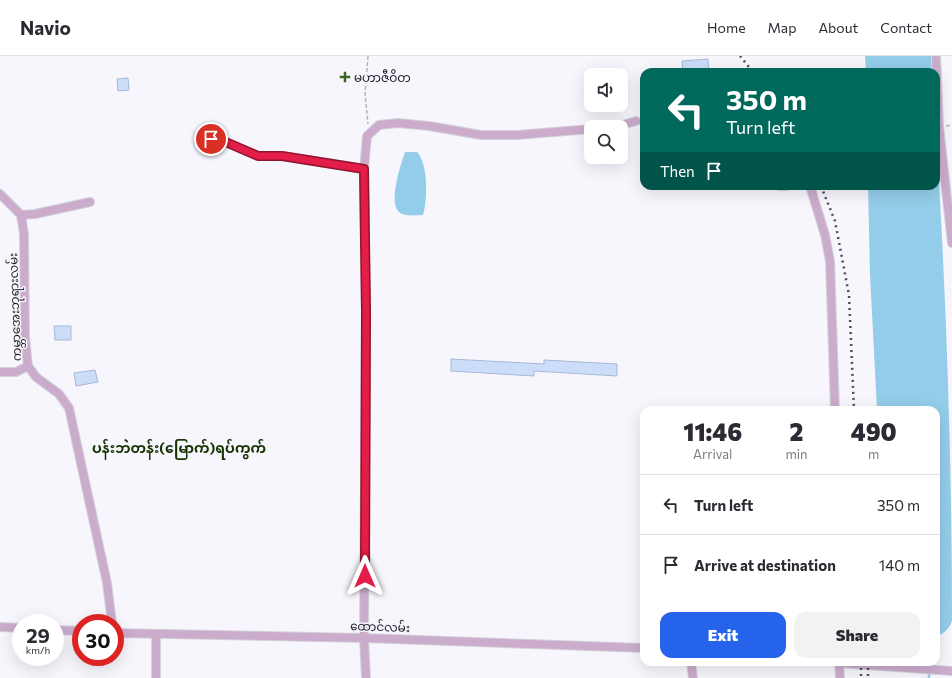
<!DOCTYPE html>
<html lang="en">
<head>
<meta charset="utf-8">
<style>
	body { margin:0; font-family:Commissioner,"Noto Sans Myanmar",sans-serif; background:#f2f2f3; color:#2b2b33; height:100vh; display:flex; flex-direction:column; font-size:15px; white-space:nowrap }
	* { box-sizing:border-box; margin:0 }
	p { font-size:13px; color:#7c7c81 }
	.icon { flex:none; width:22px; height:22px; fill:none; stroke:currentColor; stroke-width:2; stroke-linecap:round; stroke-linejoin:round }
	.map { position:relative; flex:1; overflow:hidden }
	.sheet { position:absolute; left:640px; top:350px; width:300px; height:260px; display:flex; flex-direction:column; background:#fff; border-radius:12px; box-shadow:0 4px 16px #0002 }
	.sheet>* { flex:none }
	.hud { position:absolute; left:640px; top:12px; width:300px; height:122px; border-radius:12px; box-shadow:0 4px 16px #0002; background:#00695c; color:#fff; overflow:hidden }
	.tools { position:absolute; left:584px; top:12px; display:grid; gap:8px }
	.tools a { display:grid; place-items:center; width:44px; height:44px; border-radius:8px; background:#fff; box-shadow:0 4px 16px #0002; font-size:20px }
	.speed { position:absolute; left:12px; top:558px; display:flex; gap:8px; font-size:20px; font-weight:700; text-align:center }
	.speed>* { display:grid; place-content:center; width:52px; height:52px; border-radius:50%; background:#fff; box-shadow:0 4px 16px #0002; line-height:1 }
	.speed small { font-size:10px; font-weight:400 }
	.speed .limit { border:6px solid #d22; background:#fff; color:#111 }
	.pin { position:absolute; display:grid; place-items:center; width:34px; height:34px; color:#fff; margin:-17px; border:2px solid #fff; border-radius:50%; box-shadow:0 1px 4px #0007 }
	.me { position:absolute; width:44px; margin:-22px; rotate:0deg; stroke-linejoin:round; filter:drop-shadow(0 0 3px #0008) }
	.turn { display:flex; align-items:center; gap:14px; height:84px; padding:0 20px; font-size:18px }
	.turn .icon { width:52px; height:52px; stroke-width:2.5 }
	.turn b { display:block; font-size:28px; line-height:34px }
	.then { display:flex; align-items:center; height:38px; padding:0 20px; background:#0003; gap:8px; font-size:15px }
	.eta { display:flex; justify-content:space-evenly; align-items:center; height:68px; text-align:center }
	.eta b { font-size:24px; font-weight:800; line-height:28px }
	.action { display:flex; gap:8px; margin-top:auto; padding:8px 20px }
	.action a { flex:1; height:46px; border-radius:12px; background:#2563eb; color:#fff; font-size:16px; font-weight:800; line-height:46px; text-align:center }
	.action a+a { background:#f2f2f3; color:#2b2b33 }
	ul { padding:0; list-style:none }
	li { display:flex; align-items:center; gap:12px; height:60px; padding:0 20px; border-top:1px solid #e1e1e2 }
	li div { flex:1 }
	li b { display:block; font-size:15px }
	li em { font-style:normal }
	header { display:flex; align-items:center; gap:24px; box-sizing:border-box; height:56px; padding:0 20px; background:#fff; border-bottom:1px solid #e1e1e2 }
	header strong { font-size:19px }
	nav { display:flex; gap:22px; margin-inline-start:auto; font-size:14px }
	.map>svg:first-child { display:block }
	.water { fill:#94cde9 }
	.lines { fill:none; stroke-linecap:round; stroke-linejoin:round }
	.stream { stroke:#94cde9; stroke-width:2.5 }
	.building { fill:#ccddfa; stroke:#a8b8d4 }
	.street-casing { stroke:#d4d3da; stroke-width:10 }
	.path { stroke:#b5b4bb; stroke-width:1.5; stroke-dasharray:4 2; stroke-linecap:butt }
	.street { stroke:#cbaccd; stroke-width:8 }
	.rail { stroke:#504e58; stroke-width:2.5; stroke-dasharray:2 4; stroke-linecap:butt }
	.route-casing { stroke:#92132f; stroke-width:10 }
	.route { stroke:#e11d48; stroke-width:7 }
	.poi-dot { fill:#3b6522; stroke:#f7f6fc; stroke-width:1.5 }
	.labels { text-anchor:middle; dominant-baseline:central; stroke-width:3; stroke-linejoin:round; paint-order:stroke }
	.poi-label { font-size:12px; fill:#1e1c27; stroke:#f7f6fc; text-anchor:start }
	.street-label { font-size:12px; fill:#1e1c27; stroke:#f7f6fc }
	.quarter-label { font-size:14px; font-weight:bold; fill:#163303; stroke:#f7f6fc }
</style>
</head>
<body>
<header>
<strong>Navio</strong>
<nav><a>Home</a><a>Map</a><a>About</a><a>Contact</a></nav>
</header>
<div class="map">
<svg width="952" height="622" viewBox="0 0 952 622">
	<rect width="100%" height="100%" fill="#f7f6fc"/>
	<!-- water -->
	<g class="water">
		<path d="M 865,0 L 931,0 L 932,16 L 866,16 Z"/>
		<path d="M 936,73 C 946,237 952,401 952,565 C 949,573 944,578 936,580 L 936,354 L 877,354 L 870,218 L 868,130 L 936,130 Z"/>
		<path d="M 405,96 L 417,96 C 428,107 428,144 423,159 C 415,159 405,161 399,156 C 388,146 401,108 405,96 Z"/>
	</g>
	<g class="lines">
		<!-- stream -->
		<g class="stream">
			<path d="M 929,606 L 929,607"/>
			<path d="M 929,617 L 929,622"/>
		</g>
	</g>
	<!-- building -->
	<g class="building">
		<path d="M 708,3 L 709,16 L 683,16 L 682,5 Z"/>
		<path d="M 128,22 L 129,34 L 118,35 L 117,23 Z"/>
		<path d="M 54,270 L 71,270 L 71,284 L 55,284 Z"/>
		<path d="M 451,303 L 544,308 L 544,304 L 617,308 L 617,320 L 534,315 L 534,320 L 451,315 Z"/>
		<path d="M 95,314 L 98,326 L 76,330 L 74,317 Z"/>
	</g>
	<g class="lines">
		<!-- street casing -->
		<g class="street-casing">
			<g id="street">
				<path d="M 936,0 L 939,71 L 952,187"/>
				<path d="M 615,71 L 636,65"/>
				<path d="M 200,83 L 221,84 L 258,100 L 282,100 L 364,113"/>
				<path d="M 779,130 L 786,130"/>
				<path d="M 810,130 L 825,179 L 830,205 L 835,354"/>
				<path d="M 0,138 L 21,159 L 24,178 L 25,281 L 28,310 L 36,321 L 59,338 L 69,352 L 107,527 L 112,567"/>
				<path d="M 21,159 L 35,158 L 90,146"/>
				<path d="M 0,316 L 16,316 L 28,310"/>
				<path d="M 0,571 L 21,572"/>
				<path d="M 55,574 L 81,575"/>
				<path d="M 115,577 L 364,582 L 644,592"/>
				<path d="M 156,578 L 156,622"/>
				<path d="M 691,606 L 693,622"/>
				<path d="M 839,606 L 840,622"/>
				<path d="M 839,607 L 952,615"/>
				<path d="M 366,622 L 364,582 L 366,256 L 364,113 L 367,80 L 379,69 L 398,67 L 429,70 L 481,79 L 517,79 L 591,73"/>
			</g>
		</g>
		<!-- path -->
		<g class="path">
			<path d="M 368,0 L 365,38 L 368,68"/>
			<path d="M 946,70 L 952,69"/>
		</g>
		<!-- street -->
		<use href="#street" class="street"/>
		<!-- rail -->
		<g class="rail">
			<path d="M 740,0 L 753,16"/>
			<path d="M 821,130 L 835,165 L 849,239 L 854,354"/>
			<path d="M 861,606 L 861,622"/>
			<path d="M 868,606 L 868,622"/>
		</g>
	</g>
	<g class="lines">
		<!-- route casing -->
		<g class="route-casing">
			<path id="route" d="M 211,83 L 221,84 L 258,100 L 282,100 L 364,113 L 366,256 L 365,520"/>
		</g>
		<!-- route -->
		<use href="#route" class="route"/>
	</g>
	<!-- markers -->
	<path class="poi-dot" d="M343 15h4v4h4v4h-4v4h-4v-4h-4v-4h4z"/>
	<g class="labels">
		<!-- poi labels -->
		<g class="poi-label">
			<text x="354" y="21">မဟာဇီဝိတ</text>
		</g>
		<!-- street labels -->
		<g class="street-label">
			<text transform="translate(14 251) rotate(-92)">ကမ္ဘာအေးဘုရားလမ်း</text>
			<text transform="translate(380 570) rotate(2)">ထောင်လမ်း</text>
		</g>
		<!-- quarter labels -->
		<g class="quarter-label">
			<text x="179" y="391">ပန်းဘဲတန်း(မြောက်)ရပ်ကွက်</text>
		</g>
	</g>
</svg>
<div class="tools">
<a><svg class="icon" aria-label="sound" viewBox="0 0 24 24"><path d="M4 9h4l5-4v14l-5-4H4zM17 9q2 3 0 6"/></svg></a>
<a><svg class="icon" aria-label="search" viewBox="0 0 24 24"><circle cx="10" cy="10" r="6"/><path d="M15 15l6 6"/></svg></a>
</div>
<div class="speed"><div>29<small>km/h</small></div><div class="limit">30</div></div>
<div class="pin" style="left:211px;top:83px;background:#d93025"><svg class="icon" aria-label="arrive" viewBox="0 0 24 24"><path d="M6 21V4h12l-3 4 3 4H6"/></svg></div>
<svg class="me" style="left:365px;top:520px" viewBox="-20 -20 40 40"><path d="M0-17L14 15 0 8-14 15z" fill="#e11d48" stroke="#fff" stroke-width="4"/></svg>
<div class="hud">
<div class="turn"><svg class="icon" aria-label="left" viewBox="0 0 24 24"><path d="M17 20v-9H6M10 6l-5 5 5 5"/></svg><div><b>350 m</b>Turn left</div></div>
<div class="then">Then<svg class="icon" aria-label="arrive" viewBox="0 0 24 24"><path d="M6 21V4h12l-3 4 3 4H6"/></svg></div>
</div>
<section class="sheet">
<div class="eta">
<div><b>11:46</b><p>Arrival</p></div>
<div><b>2</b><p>min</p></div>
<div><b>490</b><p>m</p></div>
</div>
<ul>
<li><svg class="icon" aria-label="left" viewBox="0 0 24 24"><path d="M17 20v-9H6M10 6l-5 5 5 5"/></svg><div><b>Turn left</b></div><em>350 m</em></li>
<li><svg class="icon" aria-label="arrive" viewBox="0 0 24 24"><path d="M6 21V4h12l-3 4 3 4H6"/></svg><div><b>Arrive at destination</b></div><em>140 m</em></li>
</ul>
<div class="action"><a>Exit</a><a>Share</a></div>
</section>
</div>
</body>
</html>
